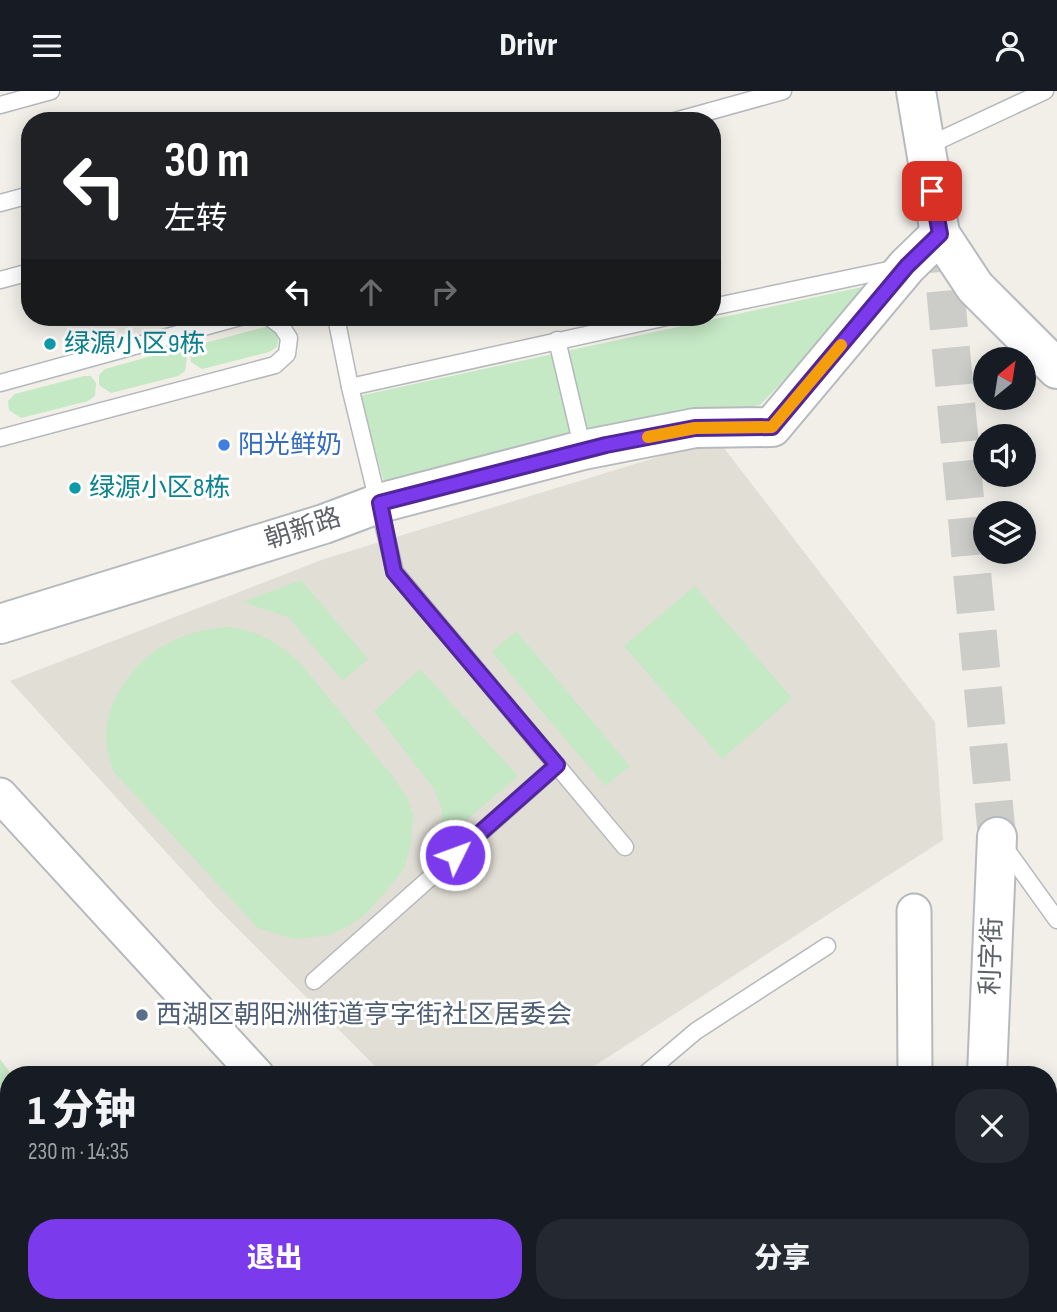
<!DOCTYPE html>
<html lang="zh">
<head>
<meta charset="utf-8">
<style>
	body { margin:0; font-family:"Sofia Sans Condensed","Noto Sans SC",sans-serif; background:#242831; color:#f1f3f6; height:100vh; display:flex; flex-direction:column; font-size:26px; white-space:nowrap }
	* { box-sizing:border-box; margin:0 }
	p { font-size:23px; color:#9ea1a6 }
	.icon { flex:none; width:38px; height:38px; fill:none; stroke:currentColor; stroke-width:2; stroke-linecap:round; stroke-linejoin:round }
	.map { position:relative; flex:1; overflow:hidden }
	.drawer { position:absolute; left:0px; top:975px; width:1057px; height:247px; display:flex; flex-direction:column; background:#171b24; border-radius:28px 28px 0 0; box-shadow:0 4px 18px #0003 }
	.drawer>* { flex:none }
	.hud { position:absolute; left:21px; top:21px; width:700px; height:214px; border-radius:28px; box-shadow:0 4px 18px #0003; background:#202124; color:#fff; overflow:hidden }
	.needle { width:46px; rotate:30deg }
	.controls { position:absolute; left:973px; top:256px; display:grid; gap:14px }
	.controls a { display:grid; place-items:center; width:63px; height:63px; border-radius:50%; background:#171b24; box-shadow:0 4px 18px #0003; font-size:35px }
	.pin { position:absolute; display:grid; place-items:center; width:60px; height:60px; color:#fff; margin:-30px; border-radius:14px; box-shadow:0 4px 10px #0006 }
	.me { position:absolute; width:77px; margin:-38px; rotate:48deg; stroke-linejoin:round; filter:drop-shadow(0 0 5px #0008) }
	.turn { display:flex; align-items:center; gap:24px; height:147px; padding:0 28px; font-size:32px }
	.turn .icon { width:91px; height:91px; stroke-width:2.5 }
	.turn b { display:block; font-size:49px; line-height:60px }
	.lanes { display:flex; align-items:center; height:66px; padding:0 28px; background:#0003; justify-content:center; gap:35px; direction:ltr }
	.lanes .off { opacity:.35 }
	.round { display:grid; place-items:center; flex:none; width:74px; height:74px; border-radius:28px; background:#242831 }
	.overview { display:flex; align-items:center; justify-content:space-between; height:119px; padding:0 28px }
	h1 { font-size:42px; font-weight:800; line-height:52px }
	.cta { display:flex; gap:14px; margin-top:auto; padding:14px 28px }
	.cta a { flex:1; height:80px; border-radius:28px; background:#7c3aed; color:#fff; font-size:28px; font-weight:800; line-height:80px; text-align:center }
	.cta a+a { background:#242831; color:#f1f3f6 }
	header { display:flex; justify-content:space-between; align-items:center; height:91px; padding:0 28px; background:#171b24; font-size:32px; font-weight:800 }
	.map>svg:first-child { display:block }
	.education { fill:#e1ded6 }
	.green { fill:#c5e8c5 }
	.lines { fill:none; stroke-linecap:round; stroke-linejoin:round }
	.secondary-tunnel { stroke:#ccccc8; stroke-width:38; stroke-dasharray:38 19; stroke-linecap:butt }
	.lane-casing { stroke:#b5b8bc; stroke-width:19 }
	.street-casing { stroke:#b5b8bc; stroke-width:37 }
	.secondary-casing { stroke:#b6babf; stroke-width:42 }
	.lane { stroke:#fff; stroke-width:16 }
	.street { stroke:#fff; stroke-width:33 }
	.secondary { stroke:#fff; stroke-width:38 }
	.route-casing { stroke:#51269a; stroke-width:18 }
	.route { stroke:#7c3aed; stroke-width:12 }
	.slow { stroke:#f59e0b; stroke-width:12 }
	.culture-dot { fill:#0f9aa8; stroke:#fff; stroke-width:2.5 }
	.shop-dot { fill:#3f7fe0; stroke:#fff; stroke-width:2.5 }
	.service-dot { fill:#5c6f8a; stroke:#fff; stroke-width:2.5 }
	.labels { text-anchor:middle; dominant-baseline:central; stroke-width:6; stroke-linejoin:round; paint-order:stroke }
	.culture-label { font-size:26px; fill:#0d838f; stroke:#fff; text-anchor:start }
	.shop-label { font-size:26px; fill:#366cbe; stroke:#fff; text-anchor:start }
	.street-label { font-size:26px; fill:#5f6368; stroke:#fff }
	.service-label { font-size:26px; fill:#4e5e75; stroke:#fff; text-anchor:start }
</style>
</head>
<body>
<header><svg class="icon" aria-label="menu" viewBox="0 0 24 24"><path d="M4 6h16M4 12h16M4 18h16"/></svg>Drivr<svg class="icon" aria-label="person" viewBox="0 0 24 24"><circle cx="12" cy="8" r="4"/><path d="M4 21q1-7 8-7t8 7"/></svg></header>
<div class="map">
<svg width="1057" height="1221" viewBox="0 0 1057 1221">
	<rect width="100%" height="100%" fill="#f1efe8"/>
	<!-- education -->
	<path class="education" d="M 717,348 L 935,631 L 943,749 L 582,983 L 383,983 L 217,817 L 10,590 L 324,468 Z"/>
	<!-- green -->
	<g class="green">
		<path d="M 876,193 L 760,314 L 384,391 L 359,305 Z"/>
		<path d="M 265,236 L 273,237 L 278,248 L 277,256 L 269,261 L 202,278 L 191,271 L 190,261 L 197,254 Z"/>
		<path d="M 174,259 L 182,261 L 187,267 L 185,280 L 178,285 L 111,302 L 99,294 L 99,284 L 105,278 Z"/>
		<path d="M 84,285 L 91,285 L 96,292 L 95,305 L 88,310 L 21,327 L 9,319 L 8,310 L 15,303 Z"/>
		<path d="M 301,489 L 368,568 L 343,590 L 288,526 L 243,511 Z"/>
		<path d="M 695,495 L 792,607 L 722,668 L 624,555 Z"/>
		<path d="M 230,536 C 262,541 277,551 301,573 L 394,687 L 407,707 L 413,723 L 411,752 L 404,778 L 376,812 L 363,825 L 347,836 L 329,844 L 294,848 L 258,837 L 114,681 C 102,653 104,628 118,602 C 141,560 182,538 230,536 Z"/>
		<path d="M 516,540 L 630,675 L 605,695 L 492,561 Z"/>
		<path d="M 420,578 L 518,685 L 440,752 L 442,718 L 434,698 L 374,620 Z"/>
		<path d="M 0,968 L 11,983 L 9,984 L 9,1166 L 0,1157 Z"/>
		<path d="M 541,1213 L 596,1213 L 592,1221 L 545,1221 Z"/>
	</g>
	<g class="lines">
		<!-- secondary-tunnel -->
		<path class="secondary-tunnel" d="M 940,143 L 997,746"/>
		<!-- lane casing -->
		<g class="lane-casing">
			<g id="lane">
				<path d="M 0,14 L 51,0"/>
				<path d="M 675,30 L 783,0"/>
				<path d="M 925,56 L 1045,0"/>
				<path d="M 0,112 L 30,104"/>
				<path d="M 0,189 L 30,181"/>
				<path d="M 712,216 L 898,177"/>
				<path d="M 336,226 L 350,296"/>
				<path d="M 557,249 L 583,359"/>
				<path d="M 0,292 L 240,226"/>
				<path d="M 0,347 L 275,274 L 287,263 L 289,247 L 282,236 L 269,226"/>
				<path d="M 1003,754 L 1057,829"/>
				<path d="M 625,756 L 395,481 L 350,296 L 667,226"/>
				<path d="M 314,890 L 557,674"/>
				<path d="M 644,984 L 696,940 L 827,855"/>
				<path d="M 0,1209 L 11,1221"/>
				<path d="M 137,1213 L 145,1221"/>
				<path d="M 104,1221 L 113,1213"/>
			</g>
		</g>
		<!-- street casing -->
		<g class="street-casing">
			<g id="street">
				<path d="M 0,704 L 257,984"/>
				<path d="M 914,820 L 915,984"/>
				<path d="M 468,1213 L 475,1221"/>
				<path d="M 499,1221 L 505,1221"/>
				<path d="M 891,1221 L 898,1218 L 900,1213"/>
			</g>
		</g>
		<!-- secondary casing -->
		<g class="secondary-casing">
			<g id="secondary">
				<path d="M 916,0 L 940,143 L 975,196 L 1057,278"/>
				<path d="M 0,533 L 324,433 L 380,412 L 583,359 L 695,337 L 772,336 L 907,175 L 940,143"/>
				<path d="M 987,984 L 997,746"/>
				<path d="M 993,1213 L 994,1221"/>
			</g>
		</g>
		<!-- lane -->
		<use href="#lane" class="lane"/>
		<!-- street -->
		<use href="#street" class="street"/>
		<!-- secondary -->
		<use href="#secondary" class="secondary"/>
	</g>
	<g class="lines">
		<!-- route casing -->
		<g class="route-casing">
			<path id="route" d="M 455,764 L 557,674 L 394,481 L 380,412 L 606,354 L 695,337 L 772,336 L 907,175 L 940,143 L 932,100"/>
		</g>
		<!-- route -->
		<use href="#route" class="route"/>
		<!-- slow -->
		<path class="slow" d="M 648,346 L 695,337 L 772,336 L 841,254"/>
	</g>
	<!-- markers -->
	<g class="culture-dot">
		<circle cx="50" cy="253" r="7"/>
		<circle cx="75" cy="397" r="7"/>
	</g>
	<circle class="shop-dot" cx="224" cy="354" r="7"/>
	<circle class="service-dot" cx="142" cy="924" r="7"/>
	<g class="labels">
		<!-- culture labels -->
		<g class="culture-label">
			<text x="64" y="253">绿源小区9栋</text>
			<text x="89" y="397">绿源小区8栋</text>
		</g>
		<!-- shop labels -->
		<g class="shop-label">
			<text x="238" y="354">阳光鲜奶</text>
		</g>
		<!-- street labels -->
		<g class="street-label">
			<text transform="translate(303 438) rotate(-18)">朝新路</text>
			<text transform="translate(992 865) rotate(-88)">利字街</text>
		</g>
		<!-- service labels -->
		<g class="service-label">
			<text x="156" y="924">西湖区朝阳洲街道亨字街社区居委会</text>
		</g>
	</g>
</svg>
<div class="controls">
<a><svg class="needle" viewBox="-14 -14 28 28"><path d="M0-13l5 13h-10z" fill="#e53935"/><path d="M0 13l5-13h-10z" fill="#9ea1a6"/></svg></a>
<a><svg class="icon" aria-label="sound" viewBox="0 0 24 24"><path d="M4 9h4l5-4v14l-5-4H4zM17 9q2 3 0 6"/></svg></a>
<a><svg class="icon" aria-label="layers" viewBox="0 0 24 24"><path d="M12 4l9 5-9 5-9-5zM3 14l9 5 9-5"/></svg></a>
</div>
<div class="pin" style="left:932px;top:100px;background:#d93025"><svg class="icon" aria-label="arrive" viewBox="0 0 24 24"><path d="M6 21V4h12l-3 4 3 4H6"/></svg></div>
<svg class="me" style="left:455px;top:764px" viewBox="-20 -20 40 40"><circle r="17" fill="#7c3aed" stroke="#fff" stroke-width="3"/><path d="M0-11L8 9 0 5-8 9z" fill="#fff"/></svg>
<div class="hud">
<div class="turn"><svg class="icon" aria-label="left" viewBox="0 0 24 24"><path d="M17 20v-9H6M10 6l-5 5 5 5"/></svg><div><b>30 m</b>左转</div></div>
<div class="lanes"><svg class="icon" aria-label="left" viewBox="0 0 24 24"><path d="M17 20v-9H6M10 6l-5 5 5 5"/></svg><svg class="icon off" aria-label="ahead" viewBox="0 0 24 24"><path d="M12 20V5M6 11l6-6 6 6"/></svg><svg class="icon off" aria-label="right" viewBox="0 0 24 24"><path d="M7 20v-9h11M14 6l5 5-5 5"/></svg></div>
</div>
<section class="drawer">
<div class="overview"><div><h1>1 分钟</h1><p>230 m · 14:35</p></div><a class="round"><svg class="icon" aria-label="close" viewBox="0 0 24 24"><path d="M6 6l12 12M18 6L6 18"/></svg></a></div>
<div class="cta"><a>退出</a><a>分享</a></div>
</section>
</div>
</body>
</html>
